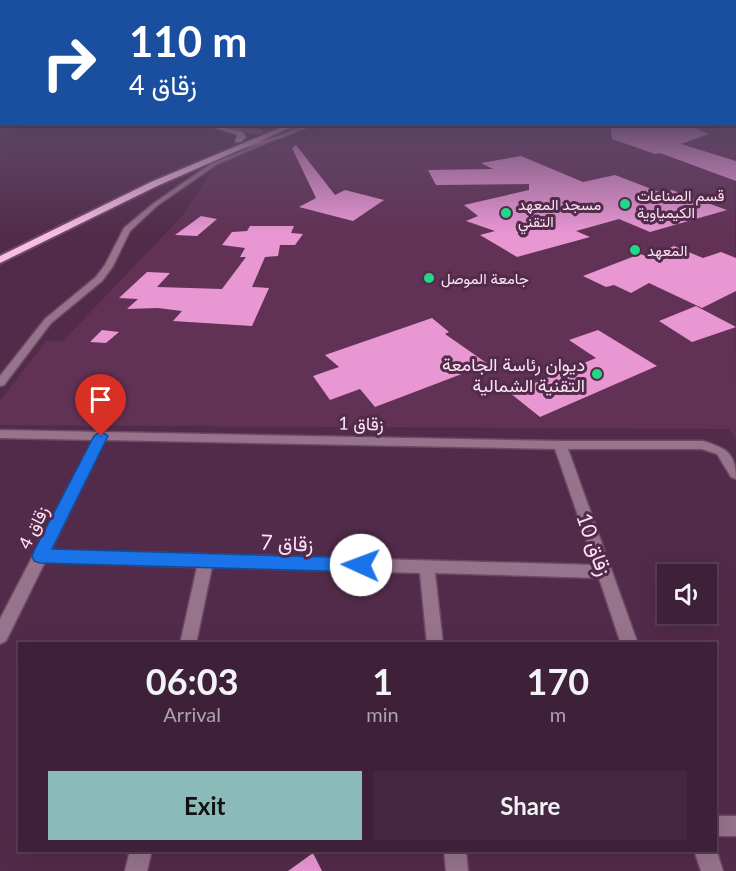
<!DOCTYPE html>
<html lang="en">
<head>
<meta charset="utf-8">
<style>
	body { margin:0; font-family:Lato,Vazirmatn,sans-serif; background:#452840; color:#f1f3f6; height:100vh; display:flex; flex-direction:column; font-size:22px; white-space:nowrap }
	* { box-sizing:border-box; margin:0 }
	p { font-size:20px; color:#ada3ae }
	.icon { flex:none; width:33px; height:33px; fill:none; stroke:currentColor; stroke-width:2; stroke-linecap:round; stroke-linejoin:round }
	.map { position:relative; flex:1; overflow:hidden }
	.panel { position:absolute; left:18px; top:642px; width:699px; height:210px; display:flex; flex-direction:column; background:#3e2038; border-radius:0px; box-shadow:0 6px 24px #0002,0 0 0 2px #573e53 }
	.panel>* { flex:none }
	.hud { position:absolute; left:0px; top:0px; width:736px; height:126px; box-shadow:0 6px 24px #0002,0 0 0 2px #573e53; background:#1a4fa0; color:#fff; overflow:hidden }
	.fabs { position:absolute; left:657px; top:564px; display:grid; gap:12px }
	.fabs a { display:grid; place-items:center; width:60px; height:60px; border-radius:0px; background:#3e2038; box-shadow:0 6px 24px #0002,0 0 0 2px #573e53; font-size:30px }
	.pin { position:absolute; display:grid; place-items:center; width:51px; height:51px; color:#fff; margin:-62px -26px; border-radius:50% 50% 50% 0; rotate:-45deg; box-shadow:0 0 6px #0007 }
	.pin .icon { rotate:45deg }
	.me { position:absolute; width:66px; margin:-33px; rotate:272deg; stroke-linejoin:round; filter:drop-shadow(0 0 4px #0008) }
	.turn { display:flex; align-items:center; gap:21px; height:126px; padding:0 30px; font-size:27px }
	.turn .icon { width:78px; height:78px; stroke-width:2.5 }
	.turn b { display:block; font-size:42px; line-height:51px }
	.eta { display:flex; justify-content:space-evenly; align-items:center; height:102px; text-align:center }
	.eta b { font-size:36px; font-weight:700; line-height:42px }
	.primary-button { display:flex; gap:12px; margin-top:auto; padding:12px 30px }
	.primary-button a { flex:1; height:69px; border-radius:0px; background:#8bbbb9; color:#111; font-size:24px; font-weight:700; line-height:69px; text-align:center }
	.primary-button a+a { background:#452840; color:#f1f3f6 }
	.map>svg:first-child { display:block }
	.built { fill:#613256 }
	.building { fill:#e897d3 }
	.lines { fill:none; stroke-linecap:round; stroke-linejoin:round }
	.minor-casing { stroke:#6e4865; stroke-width:3 }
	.tertiary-casing { stroke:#6e4865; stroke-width:3 }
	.secondary-casing { stroke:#6e4865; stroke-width:3 }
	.trunk-casing { stroke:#6e4865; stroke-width:4 }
	.minor { fill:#96748c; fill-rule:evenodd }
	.tertiary { fill:#96748c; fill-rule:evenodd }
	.secondary { fill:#c893ba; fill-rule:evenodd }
	.trunk { fill:#f7bce7; fill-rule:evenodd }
	.route { fill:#1a73e8; stroke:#114b97; stroke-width:1.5 }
	.poi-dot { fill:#22d887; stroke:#532b4a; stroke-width:2 }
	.labels { text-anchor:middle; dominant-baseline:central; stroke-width:6; stroke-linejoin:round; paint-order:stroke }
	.far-poi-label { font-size:15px; fill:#fde3f5; stroke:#532b4a; text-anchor:start }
	.poi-label { font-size:18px; fill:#fde3f5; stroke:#532b4a; text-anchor:end }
	.street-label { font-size:18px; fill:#fde3f5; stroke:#532b4a }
	.near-street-label { font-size:21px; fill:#fde3f5; stroke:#532b4a }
</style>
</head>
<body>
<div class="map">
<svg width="736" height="871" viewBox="0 0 736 871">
	<rect width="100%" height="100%" fill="#532b4a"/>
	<!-- built -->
	<path class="built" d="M 735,112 L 736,440 L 729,429 L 0,425 L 0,401 L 46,341 L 62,342 L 183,215 L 214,168 L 292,136 L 328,136 L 331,130 L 320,130 L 323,124 L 735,124 Z"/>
	<!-- building -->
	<g class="building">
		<path d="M 610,124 L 685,124 L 709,134 L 681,144 L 736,161 L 736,181 L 660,153 L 655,154 L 612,139 Z"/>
		<path d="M 296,145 L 335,195 L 345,190 L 384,200 L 353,221 L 299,207 L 316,198 L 292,148 Z"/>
		<path d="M 521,156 L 583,182 L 615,175 L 662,193 L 672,190 L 727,210 L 650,232 L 619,219 L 576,231 L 590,237 L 517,257 L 480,235 L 495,231 L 466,221 L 478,216 L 464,205 L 529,190 L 529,184 L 436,185 L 428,170 L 493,169 L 481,163 Z"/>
		<path d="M 201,216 L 217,219 L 197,236 L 175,235 Z"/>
		<path d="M 250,226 L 294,226 L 291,233 L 303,234 L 295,245 L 280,245 L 278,256 L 265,257 L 252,287 L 269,288 L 252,326 L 173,321 L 182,311 L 158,308 L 127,309 L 138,299 L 119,298 L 147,272 L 170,273 L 157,287 L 222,289 L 246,257 L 240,257 L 245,248 L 222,245 L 232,232 L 247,231 Z"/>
		<path d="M 674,246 L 703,258 L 721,252 L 736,258 L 736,291 L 702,308 L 649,283 L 631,293 L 614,285 L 606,287 L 583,276 L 640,254 L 649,257 Z"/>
		<path d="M 696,306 L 736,327 L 692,342 L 659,321 Z"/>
		<path d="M 432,318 L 449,332 L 445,334 L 488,364 L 375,407 L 360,389 L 330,400 L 313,376 L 339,367 L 325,355 Z"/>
		<path d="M 102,330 L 119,332 L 106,343 L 90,342 Z"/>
		<path d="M 598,330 L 657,366 L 540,417 L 510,393 L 596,358 L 569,340 Z"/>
		<path d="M 313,853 L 322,871 L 288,871 Z"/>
	</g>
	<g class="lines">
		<!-- minor casing -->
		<g class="minor-casing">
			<g id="minor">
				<path d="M 270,139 L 275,140 L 216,165 L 158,205 L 130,231 L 113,266 L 102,281 L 51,323 L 4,385 L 0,386 L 0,376 L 45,319 L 96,277 L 105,265 L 124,228 L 154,203 L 212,163 Z"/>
				<path d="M 0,430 L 560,441 L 703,441 C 726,448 736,453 736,479 L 731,477 L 717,454 L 702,449 L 568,449 L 638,644 L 621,644 L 599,578 L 435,573 L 443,644 L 427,644 L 420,573 L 212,567 L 196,644 L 180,644 L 197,567 L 45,562 L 6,641 L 0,644 L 0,619 L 93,440 L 0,438 ZM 105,440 L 555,449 L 595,565 L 51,550 Z"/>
				<rect x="716" y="816" width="20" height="20"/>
				<path d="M 130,850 L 152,850 L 147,871 L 125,871 Z"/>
				<path d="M 444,850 L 466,850 L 468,871 L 446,871 Z"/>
				<path d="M 694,850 L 716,849 L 723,871 L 701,871 Z"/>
			</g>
		</g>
		<!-- tertiary casing -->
		<g class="tertiary-casing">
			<path id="tertiary" d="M 209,124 L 260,130 L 263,132 L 260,134 L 190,124 Z"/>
		</g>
		<!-- secondary casing -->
		<g class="secondary-casing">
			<g id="secondary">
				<path d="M 220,124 L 225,124 L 222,126 Z"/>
				<path d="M 308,124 L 316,124 L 282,138 L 238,150 L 235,148 L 278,136 Z"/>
			</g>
		</g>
		<!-- trunk casing -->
		<g class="trunk-casing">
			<g id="trunk">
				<path d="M 289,124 L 299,124 L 157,186 L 0,263 L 0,256 L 151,182 Z"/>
				<path d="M 215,126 L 243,132 L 246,137 L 241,142 L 235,142 L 237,135 L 215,128 Z"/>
			</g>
		</g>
		<!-- minor -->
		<use href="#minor" class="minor"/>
		<!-- tertiary -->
		<use href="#tertiary" class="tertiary"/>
		<!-- secondary -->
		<use href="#secondary" class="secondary"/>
		<!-- trunk -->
		<use href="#trunk" class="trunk"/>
	</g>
	<!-- sky -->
	<linearGradient id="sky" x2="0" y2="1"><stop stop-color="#2e1829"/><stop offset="0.48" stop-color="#604a6b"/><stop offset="1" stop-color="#604a6b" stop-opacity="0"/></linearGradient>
	<rect width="736" height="234" fill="url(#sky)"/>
	<!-- route -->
	<path class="route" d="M 101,431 L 108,436 L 52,549 L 361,558 L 367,560 L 370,565 L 367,570 L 361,572 L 40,563 L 34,561 L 32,556 L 34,551 L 94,436 Z"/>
	<!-- markers -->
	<g class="poi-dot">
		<circle cx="625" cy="204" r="6"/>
		<circle cx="506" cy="213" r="6"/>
		<circle cx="635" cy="250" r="6"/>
		<circle cx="429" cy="278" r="6"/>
		<circle cx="597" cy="374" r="6"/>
	</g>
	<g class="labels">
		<!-- far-poi labels -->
		<g class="far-poi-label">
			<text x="637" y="195">قسم الصناعات<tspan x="637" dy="17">الكيمياوية</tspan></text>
			<text x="518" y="204">مسجد المعهد<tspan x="518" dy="17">التقني</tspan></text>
			<text x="647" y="250">المعهد</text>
			<text x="441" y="278">جامعة الموصل</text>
		</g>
		<!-- poi labels -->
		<g class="poi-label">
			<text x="585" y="364">ديوان رئاسة الجامعة<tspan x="585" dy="21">التقنية الشمالية</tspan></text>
		</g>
		<!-- street labels -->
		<g class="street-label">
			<text transform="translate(361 423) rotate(1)">زقاق 1</text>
			<text transform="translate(33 527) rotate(-63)">زقاق 4</text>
		</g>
		<!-- near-street labels -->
		<g class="near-street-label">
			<text transform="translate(287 542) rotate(2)">زقاق 7</text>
			<text transform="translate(595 544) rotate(70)">زقاق 10</text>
		</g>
	</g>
</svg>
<div class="fabs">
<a><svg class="icon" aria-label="sound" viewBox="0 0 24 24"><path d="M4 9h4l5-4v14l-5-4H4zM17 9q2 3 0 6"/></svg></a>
</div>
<div class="pin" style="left:101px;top:436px;background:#d93025"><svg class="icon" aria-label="arrive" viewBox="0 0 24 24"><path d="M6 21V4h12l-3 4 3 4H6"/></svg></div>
<svg class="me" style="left:361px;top:565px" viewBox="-20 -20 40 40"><circle r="19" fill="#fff"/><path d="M0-13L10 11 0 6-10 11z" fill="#1a73e8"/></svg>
<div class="hud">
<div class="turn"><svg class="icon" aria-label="right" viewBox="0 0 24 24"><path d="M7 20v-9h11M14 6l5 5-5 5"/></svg><div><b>110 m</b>زقاق 4</div></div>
</div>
<section class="panel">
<div class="eta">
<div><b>06:03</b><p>Arrival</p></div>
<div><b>1</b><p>min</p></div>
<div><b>170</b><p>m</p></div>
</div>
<div class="primary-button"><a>Exit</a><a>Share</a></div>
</section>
</div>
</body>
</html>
